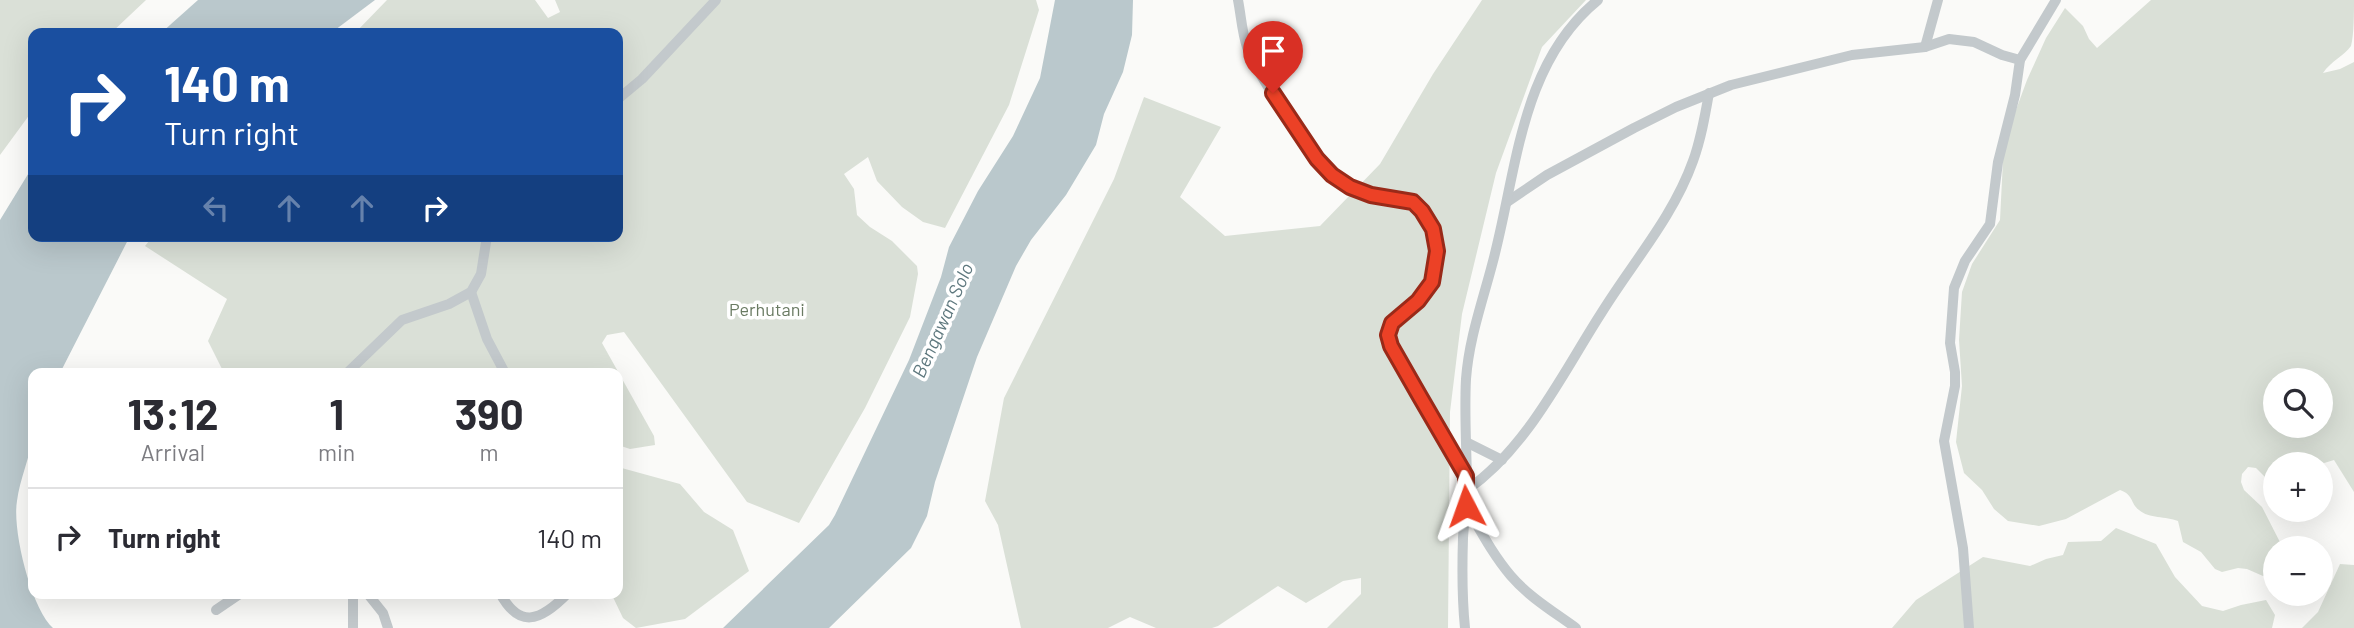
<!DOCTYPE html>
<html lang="en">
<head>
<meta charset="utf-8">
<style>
	body { margin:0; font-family:Barlow,sans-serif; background:#f7f7f7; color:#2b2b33; height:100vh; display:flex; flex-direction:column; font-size:26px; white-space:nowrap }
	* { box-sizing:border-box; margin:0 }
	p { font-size:23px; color:#7c7c81 }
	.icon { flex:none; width:38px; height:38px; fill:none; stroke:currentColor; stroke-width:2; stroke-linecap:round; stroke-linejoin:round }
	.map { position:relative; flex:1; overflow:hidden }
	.details { position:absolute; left:28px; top:368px; width:595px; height:231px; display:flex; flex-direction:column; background:#fff; border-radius:14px; box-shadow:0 7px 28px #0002 }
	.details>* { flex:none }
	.guide { position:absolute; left:28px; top:28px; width:595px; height:214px; border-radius:14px; box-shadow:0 7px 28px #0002; background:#1a4fa0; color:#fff; overflow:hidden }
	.controls { position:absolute; left:2263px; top:368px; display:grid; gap:14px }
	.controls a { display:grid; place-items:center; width:70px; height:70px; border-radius:50%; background:#fff; box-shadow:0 7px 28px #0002; font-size:35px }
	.pin { position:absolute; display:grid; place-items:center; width:60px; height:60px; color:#fff; margin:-72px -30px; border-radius:50% 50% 50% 0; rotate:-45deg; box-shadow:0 0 7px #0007 }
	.pin .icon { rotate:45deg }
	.me { position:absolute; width:77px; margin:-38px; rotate:356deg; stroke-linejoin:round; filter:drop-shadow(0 0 5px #0008) }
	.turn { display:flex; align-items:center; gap:24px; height:147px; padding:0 21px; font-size:32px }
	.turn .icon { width:91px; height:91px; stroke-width:2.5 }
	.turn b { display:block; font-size:49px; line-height:60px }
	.lanes { display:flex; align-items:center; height:66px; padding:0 21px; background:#0003; justify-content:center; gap:35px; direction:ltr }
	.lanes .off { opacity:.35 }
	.eta { display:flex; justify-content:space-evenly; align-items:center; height:119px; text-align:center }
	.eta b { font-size:42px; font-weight:700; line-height:49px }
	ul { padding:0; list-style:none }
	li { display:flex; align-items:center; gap:21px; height:98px; padding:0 21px; border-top:2px solid #e1e1e2 }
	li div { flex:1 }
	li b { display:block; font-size:26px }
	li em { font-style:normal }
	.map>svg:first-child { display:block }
	.green { fill:#dae0d7; fill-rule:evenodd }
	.water { fill:#bac8cc }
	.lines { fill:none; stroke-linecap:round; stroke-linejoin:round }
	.minor { stroke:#c3c9cc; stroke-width:10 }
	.route-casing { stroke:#992a19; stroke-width:18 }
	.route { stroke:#ec4126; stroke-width:12 }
	.labels { text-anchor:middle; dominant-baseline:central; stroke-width:7; stroke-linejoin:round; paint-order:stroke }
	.park-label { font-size:18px; fill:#6a7b63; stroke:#fff }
	.water-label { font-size:19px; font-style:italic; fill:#5e787e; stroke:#fff }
</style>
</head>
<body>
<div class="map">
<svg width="2354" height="628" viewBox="0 0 2354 628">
	<rect width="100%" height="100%" fill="#fafaf8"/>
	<!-- green -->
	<g class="green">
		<path d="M 0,0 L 146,0 L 111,33 L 33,33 L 33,110 L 0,155 Z"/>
		<path d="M 387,0 L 535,0 L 548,18 L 560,12 L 555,0 L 1036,0 L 1039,10 L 1009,105 L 945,228 L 923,222 L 902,207 L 877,181 L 868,157 L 844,174 L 854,189 L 857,215 L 870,227 L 892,241 L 917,266 L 918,274 L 910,317 L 865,408 L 799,523 L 747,502 L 624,332 L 607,335 L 602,343 L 654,436 L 655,445 L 630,449 L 618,445 L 618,373 L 224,373 L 208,341 L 227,299 L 145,246 L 153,236 L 618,236 L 618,33 L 355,33 Z"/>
		<path d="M 1482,0 L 1586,0 L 1542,47 L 1496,173 L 1462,314 L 1450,412 L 1448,628 L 1327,628 L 1361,594 L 1361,578 L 1343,581 L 1306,603 L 1278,586 L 1218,626 L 1212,628 L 1156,628 L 1130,617 L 1108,628 L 1021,628 L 998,525 L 985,501 L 1004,398 L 1114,179 L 1144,97 L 1221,127 L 1180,197 L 1225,236 L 1320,226 L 1380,164 L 1433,74 Z"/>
		<path d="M 2151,0 L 2354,0 C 2354,13 2354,35 2351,46 C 2344,56 2331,61 2323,73 L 2340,69 L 2354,62 L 2354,492 L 2334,460 L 2321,464 L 2275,464 L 2275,487 L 2256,468 L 2248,467 L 2242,474 L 2241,482 L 2244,490 L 2262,507 L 2283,548 L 2275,548 L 2275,570 L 2263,576 L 2247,569 L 2238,568 L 2222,572 L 2215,569 L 2201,552 L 2183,542 L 2178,521 C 2166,516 2149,519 2139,510 C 2130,503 2134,495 2120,490 L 2066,519 L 2039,526 L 2008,521 L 1994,509 L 1982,490 L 1964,473 L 1956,442 L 1962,386 L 1959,340 L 1962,292 L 1972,264 L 2000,220 L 2003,160 L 2010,126 L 2027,80 L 2046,38 L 2065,8 L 2083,26 L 2089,39 L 2097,48 ZM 2275,380 L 2320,380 L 2320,425 L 2275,425 Z"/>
		<path d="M 618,467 L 680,484 L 704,512 L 733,530 L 749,571 L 685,619 L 636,628 L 623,618 L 611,593 L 618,593 Z"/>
		<path d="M 2116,528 L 2156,544 L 2175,577 L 2202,606 L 2223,611 L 2241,605 L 2266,600 L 2275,615 L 2272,628 L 1892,628 L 1916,600 L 1983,557 L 2030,566 L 2046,559 L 2063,555 L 2068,542 L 2101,541 Z"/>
		<path d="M 2340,564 L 2354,565 L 2354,628 L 2302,628 L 2318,612 Z"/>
	</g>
	<!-- water -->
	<g class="water">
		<path d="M 198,0 L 375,0 L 331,33 L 161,33 Z"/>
		<path d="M 1055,0 L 1133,0 L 1132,35 L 1123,72 L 1104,114 L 1096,145 L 1066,195 L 1031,240 L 1016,266 L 977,357 L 935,482 L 927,516 L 911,548 L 829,628 L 723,628 L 829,525 L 835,515 L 909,360 L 941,277 L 949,247 L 978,191 L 1013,136 L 1040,78 Z"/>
		<path d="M 33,166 L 33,236 L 130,236 L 60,373 L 33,373 C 33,393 37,418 33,438 C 29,459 20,479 17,501 C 12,530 31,608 53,628 L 0,628 L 0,220 Z"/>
	</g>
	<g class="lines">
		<!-- minor -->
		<g class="minor">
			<path d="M 1238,0 C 1241,15 1242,33 1247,47 C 1256,73 1319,168 1341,181 C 1354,189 1371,197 1386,199 C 1412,203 1419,199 1431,227 C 1446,260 1431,289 1406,311 C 1399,316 1390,322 1388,330 C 1385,347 1453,456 1466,475"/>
			<path d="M 1925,47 L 1938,0"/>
			<path d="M 618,99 L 642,79 L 716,0"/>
			<path d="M 1507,202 L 1547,175 L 1634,128 L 1676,107 L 1731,85 L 1852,55 L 1925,47 L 1949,39 L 1974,42 L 2002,55 L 2020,60"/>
			<path d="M 471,292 L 487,339 L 505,373"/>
			<path d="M 347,373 L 402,320 L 449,304 L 471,292 L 481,274 L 487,236"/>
			<path d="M 1466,442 L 1502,460"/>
			<path d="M 1467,490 C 1528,447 1562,374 1602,312 C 1633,262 1673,217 1693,161 C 1701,139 1705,116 1709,93"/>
			<path d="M 1466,506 C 1480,530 1493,555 1511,576 C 1529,597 1554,612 1576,628"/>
			<path d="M 367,593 L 383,613 L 388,628"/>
			<path d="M 500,593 C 519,628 539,623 568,593"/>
			<path d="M 216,610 L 241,593"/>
			<path d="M 353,628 L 353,593"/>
			<path d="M 1465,628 C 1462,598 1462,568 1463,538 C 1464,522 1466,506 1467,490 C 1467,453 1464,416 1466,379 C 1469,339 1482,303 1492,265 C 1517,174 1519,64 1598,0"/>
			<path d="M 1969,628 L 1963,548 L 1944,441 L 1955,386 L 1955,372 L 1950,343 L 1954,288 L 1965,261 L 1990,224 L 1998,162 L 2015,95 L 2020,60 L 2056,0"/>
		</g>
	</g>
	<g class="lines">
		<!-- route casing -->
		<g class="route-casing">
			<path id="route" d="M 1273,93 L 1317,159 L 1332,175 L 1350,187 L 1371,195 L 1413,202 L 1422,211 L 1433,229 L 1437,251 L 1432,282 L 1418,301 L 1392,323 L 1388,335 L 1391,346 L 1419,395 L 1466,476 L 1466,506"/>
		</g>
		<!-- route -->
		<use href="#route" class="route"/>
	</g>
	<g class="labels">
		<!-- park labels -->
		<g class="park-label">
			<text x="767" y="309">Perhutani</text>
		</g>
		<!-- water labels -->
		<g class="water-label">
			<text transform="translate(942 320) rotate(-66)">Bengawan Solo</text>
		</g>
	</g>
</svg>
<div class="controls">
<a><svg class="icon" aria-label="search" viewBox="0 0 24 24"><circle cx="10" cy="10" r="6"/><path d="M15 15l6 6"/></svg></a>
<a>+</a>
<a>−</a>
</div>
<div class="pin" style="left:1273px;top:93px;background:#d93025"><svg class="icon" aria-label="arrive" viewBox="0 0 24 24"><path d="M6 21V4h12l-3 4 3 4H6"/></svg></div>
<svg class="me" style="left:1466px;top:506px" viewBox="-20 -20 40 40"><path d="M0-17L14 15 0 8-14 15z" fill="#ec4126" stroke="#fff" stroke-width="4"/></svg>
<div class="guide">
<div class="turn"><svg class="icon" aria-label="right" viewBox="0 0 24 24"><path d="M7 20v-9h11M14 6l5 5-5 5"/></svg><div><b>140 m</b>Turn right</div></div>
<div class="lanes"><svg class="icon off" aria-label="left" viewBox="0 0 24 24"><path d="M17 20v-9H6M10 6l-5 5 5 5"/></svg><svg class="icon off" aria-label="ahead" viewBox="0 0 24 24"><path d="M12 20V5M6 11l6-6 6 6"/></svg><svg class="icon off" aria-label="ahead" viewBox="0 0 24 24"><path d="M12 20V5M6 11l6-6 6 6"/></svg><svg class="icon" aria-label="right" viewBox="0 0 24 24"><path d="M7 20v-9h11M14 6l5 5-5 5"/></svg></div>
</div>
<section class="details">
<div class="eta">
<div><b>13:12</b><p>Arrival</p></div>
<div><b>1</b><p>min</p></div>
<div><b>390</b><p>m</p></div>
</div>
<ul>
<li><svg class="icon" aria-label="right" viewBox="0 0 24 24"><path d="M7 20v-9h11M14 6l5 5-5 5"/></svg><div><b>Turn right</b></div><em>140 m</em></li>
</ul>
</section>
</div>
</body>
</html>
